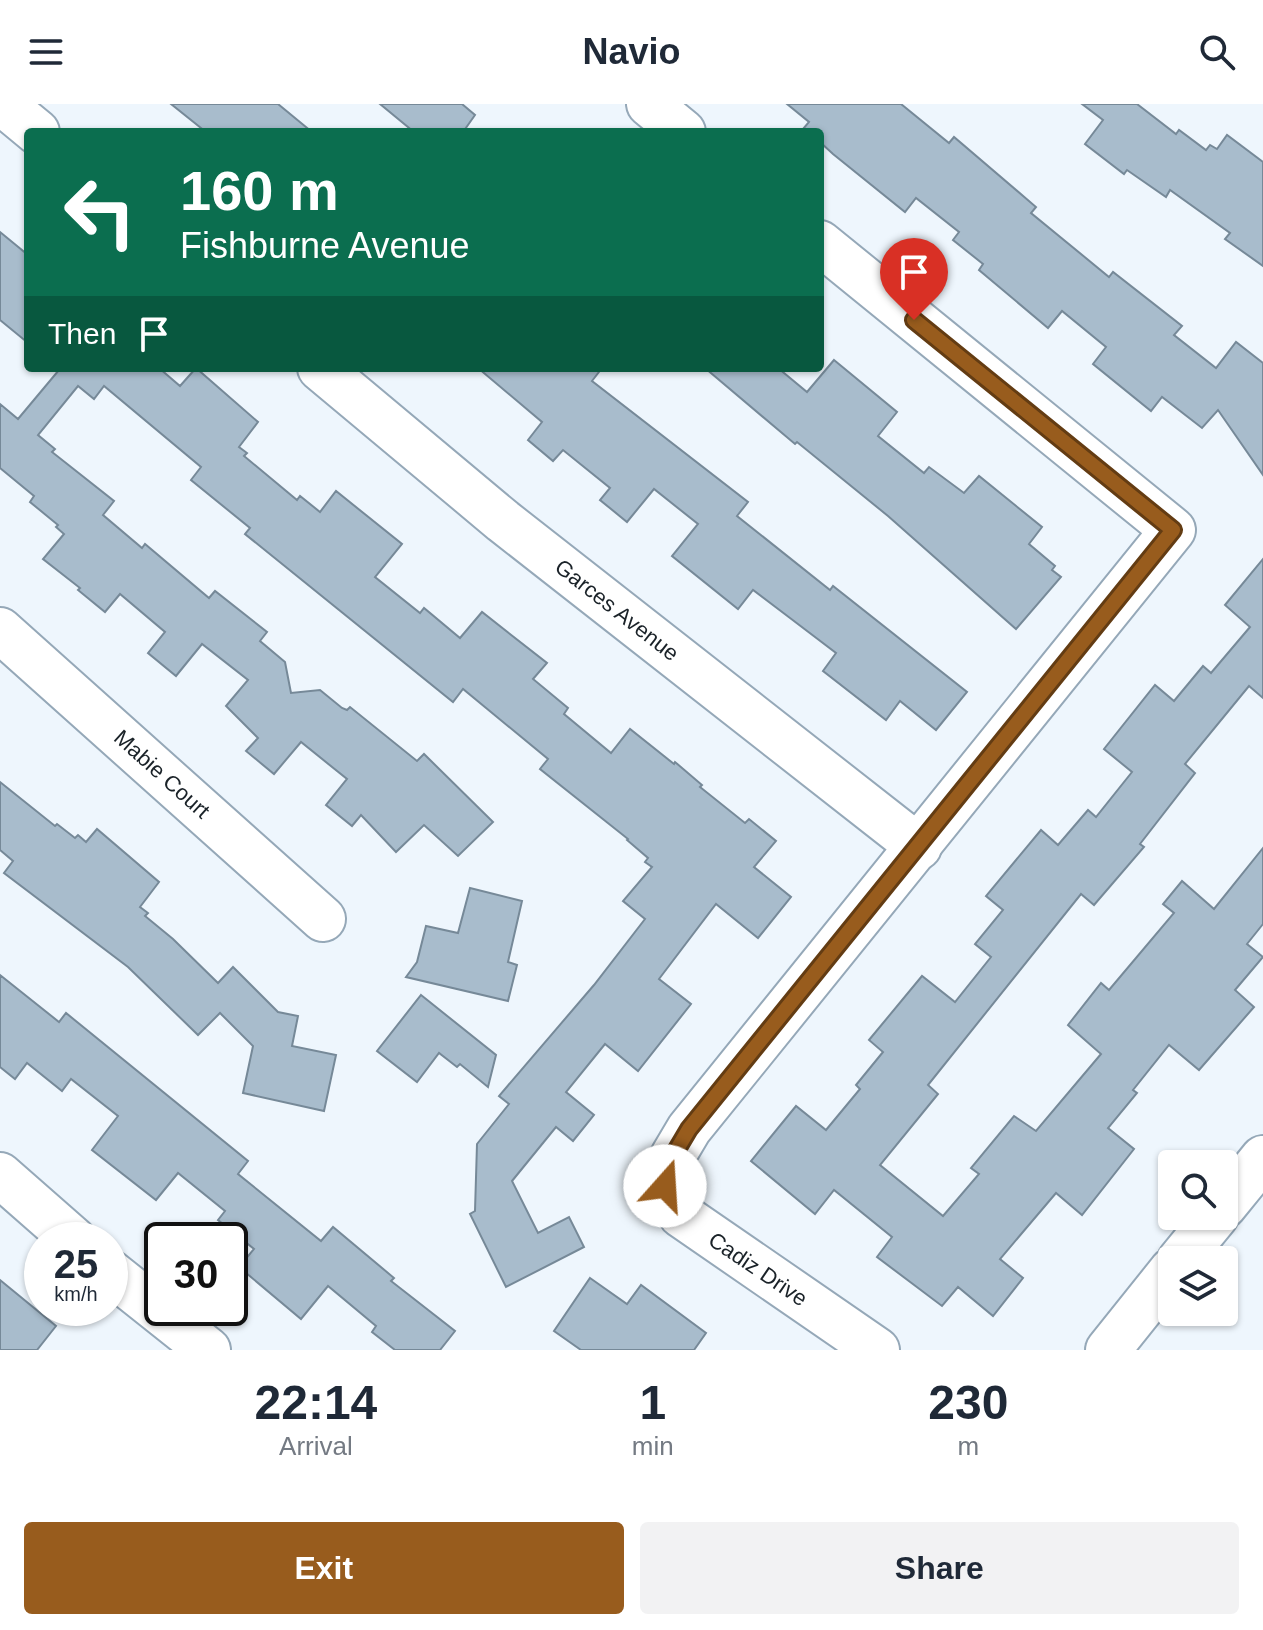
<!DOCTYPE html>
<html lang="en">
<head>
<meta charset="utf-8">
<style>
	body { margin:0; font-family:Helvetica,sans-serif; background:#f2f2f3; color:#1f2937; height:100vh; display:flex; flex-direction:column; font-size:30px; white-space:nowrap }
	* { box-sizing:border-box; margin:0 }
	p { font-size:26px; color:#747a83 }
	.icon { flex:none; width:44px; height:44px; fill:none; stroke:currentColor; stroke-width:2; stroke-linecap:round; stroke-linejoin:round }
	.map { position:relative; height:1246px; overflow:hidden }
	.panel { display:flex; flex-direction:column; background:#fff; flex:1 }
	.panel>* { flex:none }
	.banner { position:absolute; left:24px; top:24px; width:800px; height:244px; border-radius:8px; box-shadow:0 2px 6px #0004; background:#0b6e4f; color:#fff; overflow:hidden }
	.tools { position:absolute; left:1158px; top:1046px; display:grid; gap:16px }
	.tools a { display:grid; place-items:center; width:80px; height:80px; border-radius:8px; background:#fff; box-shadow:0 2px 6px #0004; font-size:40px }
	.speed { position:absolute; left:24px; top:1118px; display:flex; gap:16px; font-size:40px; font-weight:700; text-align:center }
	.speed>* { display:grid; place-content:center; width:104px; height:104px; border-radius:50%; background:#fff; box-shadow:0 2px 6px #0004; line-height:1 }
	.speed small { font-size:20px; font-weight:400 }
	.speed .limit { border:4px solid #111; border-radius:12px; background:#fff; color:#111 }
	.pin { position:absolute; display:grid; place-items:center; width:68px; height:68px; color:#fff; margin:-82px -34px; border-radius:50% 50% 50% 0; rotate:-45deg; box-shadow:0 0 8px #0007 }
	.pin .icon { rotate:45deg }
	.me { position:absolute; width:88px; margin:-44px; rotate:19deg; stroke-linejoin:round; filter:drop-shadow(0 0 6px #0008) }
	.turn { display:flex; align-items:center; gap:28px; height:168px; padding:0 24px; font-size:36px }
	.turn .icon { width:104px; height:104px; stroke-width:2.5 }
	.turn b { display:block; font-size:56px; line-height:68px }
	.then { display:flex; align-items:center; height:76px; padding:0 24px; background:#0003; gap:16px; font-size:30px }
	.eta { display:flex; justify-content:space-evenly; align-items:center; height:136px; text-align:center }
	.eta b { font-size:48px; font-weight:700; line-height:56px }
	.cta { display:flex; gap:16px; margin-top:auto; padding:16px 24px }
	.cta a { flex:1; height:92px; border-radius:8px; background:#985c1d; color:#fff; font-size:32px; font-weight:700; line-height:92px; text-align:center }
	.cta a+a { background:#f2f2f3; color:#1f2937 }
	header { display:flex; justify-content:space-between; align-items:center; height:104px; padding:0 24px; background:#fff; font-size:36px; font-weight:700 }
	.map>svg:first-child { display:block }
	.building { fill:#a8bccc; stroke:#768998; stroke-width:2 }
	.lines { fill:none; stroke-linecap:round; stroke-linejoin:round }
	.minor-casing { stroke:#95a8b8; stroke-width:48 }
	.minor { stroke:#fff; stroke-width:44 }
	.route-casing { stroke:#633c13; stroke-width:20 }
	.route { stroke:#985c1d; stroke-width:14 }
	.labels { text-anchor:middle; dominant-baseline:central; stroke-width:6; stroke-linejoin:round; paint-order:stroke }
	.street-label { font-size:22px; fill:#1a2228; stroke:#fff }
</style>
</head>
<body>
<header><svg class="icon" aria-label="menu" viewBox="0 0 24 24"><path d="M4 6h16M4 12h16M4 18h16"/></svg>Navio<svg class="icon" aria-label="search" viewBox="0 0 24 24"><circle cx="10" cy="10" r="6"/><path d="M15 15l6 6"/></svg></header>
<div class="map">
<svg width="1263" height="1246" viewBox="0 0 1263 1246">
	<rect width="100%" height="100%" fill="#eef6fd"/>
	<!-- building -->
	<g class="building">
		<path d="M 171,0 L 278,0 L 312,28 L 206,28 Z"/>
		<path d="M 380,0 L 462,0 L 475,11 L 463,28 L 414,28 Z"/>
		<path d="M 787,0 L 901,0 L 949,39 L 954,33 L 1036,103 L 1031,109 L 1109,173 L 1113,168 L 1182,222 L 1174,231 L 1216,264 L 1236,238 L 1263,259 L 1263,371 L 1218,306 L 1202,324 L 1162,293 L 1151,307 L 1093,260 L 1106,243 L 1062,207 L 1048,224 L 979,166 L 983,160 L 953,136 L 959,128 L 916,94 L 905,108 L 833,50 L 820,38 L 820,28 L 808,28 L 803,25 L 809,18 Z"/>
		<path d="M 1082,0 L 1137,0 L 1176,30 L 1179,26 L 1206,46 L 1210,41 L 1217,45 L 1227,31 L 1263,58 L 1263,162 L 1225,135 L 1230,129 L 1170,86 L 1166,93 L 1127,66 L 1124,70 L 1085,40 L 1103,16 Z"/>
		<path d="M 0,128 L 28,151 L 28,239 L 0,216 Z"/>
		<path d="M 834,256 L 897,308 L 878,332 L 924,369 L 929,363 L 964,389 L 979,372 L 1042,423 L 1029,440 L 1055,462 L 1052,466 L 1061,473 L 1016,525 L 888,412 L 797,338 L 795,340 L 705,264 L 778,264 L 807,288 Z"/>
		<path d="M 57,264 L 159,264 L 180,282 L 196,264 L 258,318 L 239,343 L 247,349 L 244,352 L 297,396 L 300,392 L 320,408 L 336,387 L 402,440 L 375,473 L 420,509 L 424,504 L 460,534 L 482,508 L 547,559 L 533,575 L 568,604 L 564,610 L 611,649 L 630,625 L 674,660 L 675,658 L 702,681 L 700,683 L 745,719 L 749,715 L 776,737 L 754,763 L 791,793 L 758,834 L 716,800 L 659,875 L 691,900 L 638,967 L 605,940 L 566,988 L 594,1011 L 573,1037 L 556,1023 L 512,1077 L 538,1129 L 569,1113 L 584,1143 L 506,1183 L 470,1110 L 475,1107 L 477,1040 L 509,1000 L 499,992 L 594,881 L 645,815 L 623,797 L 652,763 L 645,758 L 648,754 L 627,736 L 628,735 L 540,665 L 548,655 L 463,585 L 453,598 L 245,430 L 250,424 L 191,376 L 201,363 L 104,282 L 94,295 L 78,282 L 38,331 L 55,345 L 52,348 L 114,397 L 103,411 L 142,444 L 145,440 L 209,494 L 215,487 L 267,528 L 260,537 L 285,558 L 291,589 L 320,586 L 342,604 L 347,606 L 350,603 L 417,657 L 424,650 L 493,718 L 458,752 L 424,721 L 396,748 L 361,711 L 352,722 L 326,701 L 347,675 L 301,638 L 274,670 L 246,647 L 258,634 L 226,602 L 248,576 L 202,540 L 176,572 L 148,549 L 165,528 L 120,490 L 105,508 L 78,486 L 80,484 L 43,455 L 64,430 L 56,423 L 58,421 L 30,398 L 34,392 L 0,364 L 0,300 L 18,315 L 59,266 Z"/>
		<path d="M 478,264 L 602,264 L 592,277 L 748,398 L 737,412 L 830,486 L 833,482 L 967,588 L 936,626 L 900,597 L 886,616 L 823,567 L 836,549 L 790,514 L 753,486 L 738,505 L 672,452 L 698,420 L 654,385 L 627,418 L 600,396 L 610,384 L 563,346 L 553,357 L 528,336 L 542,318 Z"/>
		<path d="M 1263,455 L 1263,594 L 1249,582 L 1185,660 L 1195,669 L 1140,740 L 1144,743 L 1094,801 L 1081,790 L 928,981 L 938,990 L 880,1061 L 943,1112 L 979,1070 L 971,1064 L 1014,1012 L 1036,1027 L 1101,950 L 1068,921 L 1101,879 L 1109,886 L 1174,809 L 1163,800 L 1182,777 L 1214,805 L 1263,744 L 1263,820 L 1247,840 L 1263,853 L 1235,886 L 1254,903 L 1199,966 L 1169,941 L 1133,986 L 1137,989 L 1108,1024 L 1134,1045 L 1082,1111 L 1056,1089 L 1000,1155 L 1023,1174 L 993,1212 L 958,1183 L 942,1202 L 877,1153 L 892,1133 L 834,1086 L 815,1110 L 751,1057 L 796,1002 L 826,1026 L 860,985 L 856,981 L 883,948 L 869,936 L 922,872 L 955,898 L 991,853 L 975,840 L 1003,806 L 986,792 L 1041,726 L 1058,741 L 1088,706 L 1096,713 L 1132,668 L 1104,645 L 1155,581 L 1174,597 L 1203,562 L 1211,569 L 1250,523 L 1225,501 Z"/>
		<path d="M 0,678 L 55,722 L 57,720 L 75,734 L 78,731 L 86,738 L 97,725 L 159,778 L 140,803 L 148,809 L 145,812 L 173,835 L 218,879 L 233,863 L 278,908 L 298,912 L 292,942 L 336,951 L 324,1007 L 243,989 L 253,942 L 220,909 L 198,931 L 128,863 L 4,769 L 13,757 L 0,746 Z"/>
		<path d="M 470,784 L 522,797 L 508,858 L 517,861 L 508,897 L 406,873 L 417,858 L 426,822 L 458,829 Z"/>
		<path d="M 0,871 L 59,918 L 66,909 L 248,1057 L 238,1070 L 321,1137 L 333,1123 L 394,1174 L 391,1177 L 455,1227 L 440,1246 L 395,1246 L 372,1228 L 376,1222 L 328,1182 L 301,1215 L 239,1163 L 254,1145 L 218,1116 L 225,1107 L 178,1069 L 156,1096 L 92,1046 L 118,1012 L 71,975 L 62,987 L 27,959 L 15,975 L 0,963 Z"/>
		<path d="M 421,891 L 496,951 L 488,983 L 460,960 L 457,963 L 439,949 L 417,978 L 377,947 Z"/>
		<path d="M 590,1174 L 627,1200 L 641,1181 L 706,1229 L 694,1246 L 581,1246 L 554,1227 Z"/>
		<path d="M 0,1176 L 56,1222 L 37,1246 L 0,1246 Z"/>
	</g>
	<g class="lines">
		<!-- minor casing -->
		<g class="minor-casing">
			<g id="minor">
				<path d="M 3,0 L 37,28"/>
				<path d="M 649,0 L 683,28"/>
				<path d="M 820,139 L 1173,426 L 689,1025 L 673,1052 L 665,1082 L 681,1111 L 877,1246"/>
				<path d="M 320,264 L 503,417 L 919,743"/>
				<path d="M 0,526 L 323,815"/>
				<path d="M 0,1071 L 74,1136"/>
				<path d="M 1224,1102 L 1263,1054"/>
				<path d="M 1180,1156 L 1216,1112"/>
				<path d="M 110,1168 L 208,1246"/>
				<path d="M 1108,1246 L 1172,1166"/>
			</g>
		</g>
		<!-- minor -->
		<use href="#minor" class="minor"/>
	</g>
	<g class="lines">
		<!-- route casing -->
		<g class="route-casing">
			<path id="route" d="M 665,1082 L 673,1052 L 689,1025 L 1173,426 L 914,216"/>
		</g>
		<!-- route -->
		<use href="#route" class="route"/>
	</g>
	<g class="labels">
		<!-- street labels -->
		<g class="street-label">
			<text transform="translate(617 506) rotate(38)">Garces Avenue</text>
			<text transform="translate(162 670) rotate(42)">Mabie Court</text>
			<text transform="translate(758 1165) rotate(34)">Cadiz Drive</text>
		</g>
	</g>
</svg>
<div class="tools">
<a><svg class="icon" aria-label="search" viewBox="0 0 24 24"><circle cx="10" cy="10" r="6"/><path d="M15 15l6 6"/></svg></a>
<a><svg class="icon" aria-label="layers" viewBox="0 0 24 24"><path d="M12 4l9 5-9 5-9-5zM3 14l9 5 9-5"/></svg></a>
</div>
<div class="speed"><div>25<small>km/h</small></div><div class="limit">30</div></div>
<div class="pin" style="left:914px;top:216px;background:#d93025"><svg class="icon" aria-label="arrive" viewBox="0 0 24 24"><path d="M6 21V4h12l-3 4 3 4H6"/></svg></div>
<svg class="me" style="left:665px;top:1082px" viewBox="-20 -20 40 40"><circle r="19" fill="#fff"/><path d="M0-13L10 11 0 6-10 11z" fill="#985c1d"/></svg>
<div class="banner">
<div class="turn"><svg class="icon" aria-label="left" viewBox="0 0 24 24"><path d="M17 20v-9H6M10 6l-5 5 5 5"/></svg><div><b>160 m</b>Fishburne Avenue</div></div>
<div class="then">Then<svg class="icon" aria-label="arrive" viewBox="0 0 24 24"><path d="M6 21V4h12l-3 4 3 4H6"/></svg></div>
</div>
</div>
<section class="panel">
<div class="eta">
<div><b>22:14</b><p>Arrival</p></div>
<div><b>1</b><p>min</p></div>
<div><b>230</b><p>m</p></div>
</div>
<div class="cta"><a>Exit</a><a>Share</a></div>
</section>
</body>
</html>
